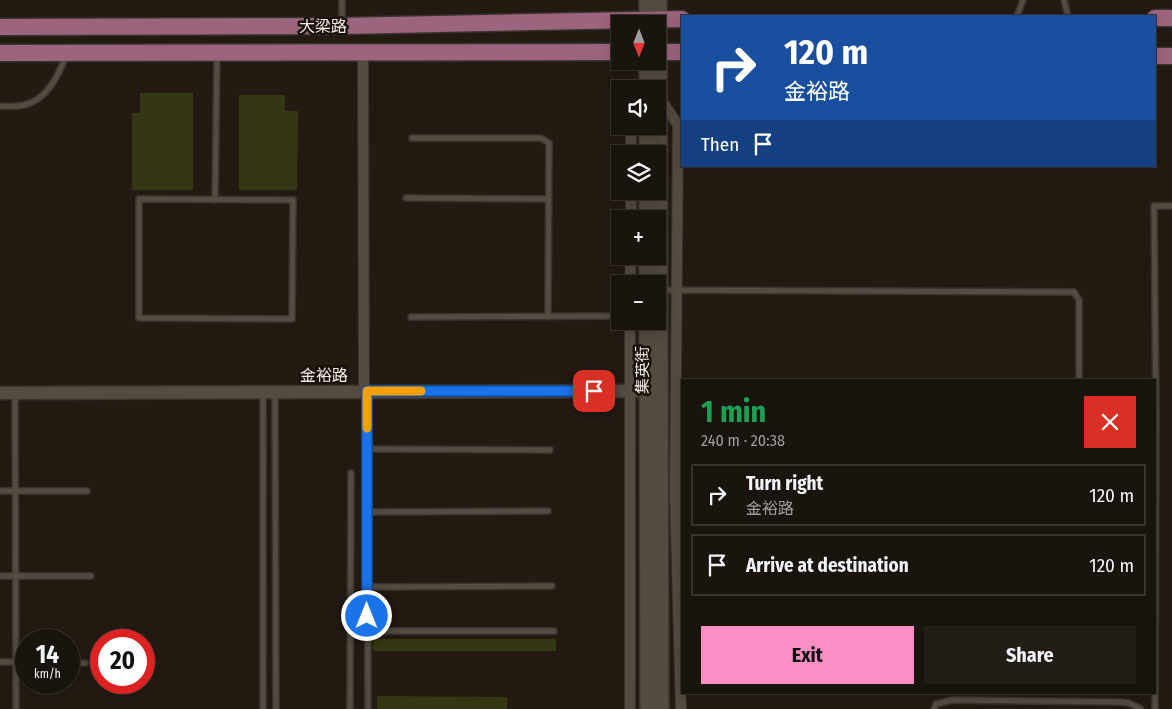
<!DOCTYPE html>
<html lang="en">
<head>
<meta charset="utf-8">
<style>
	body { margin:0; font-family:"Fira Sans Condensed","Noto Sans SC",sans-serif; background:#231d17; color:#f1f3f6; height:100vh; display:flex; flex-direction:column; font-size:19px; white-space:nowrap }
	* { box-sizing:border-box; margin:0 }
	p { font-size:16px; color:#9f9e9e }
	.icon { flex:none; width:28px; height:28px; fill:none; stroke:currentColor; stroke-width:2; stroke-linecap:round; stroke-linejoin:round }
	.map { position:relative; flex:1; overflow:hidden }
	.side { position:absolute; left:681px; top:379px; width:475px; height:315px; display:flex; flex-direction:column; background:#1a140e; border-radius:0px; box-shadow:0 2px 12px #0003,0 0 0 1px #38332e }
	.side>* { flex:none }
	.guide { position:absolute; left:681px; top:15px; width:475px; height:152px; border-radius:0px; box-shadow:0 2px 12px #0003,0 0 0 1px #38332e; background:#1a4fa0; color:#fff; overflow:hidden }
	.needle { width:32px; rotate:180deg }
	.controls { position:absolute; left:611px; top:15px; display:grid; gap:10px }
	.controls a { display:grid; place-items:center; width:55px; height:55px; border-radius:0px; background:#1a140e; box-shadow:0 2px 12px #0003,0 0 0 1px #38332e; font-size:25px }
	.speed { position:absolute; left:15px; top:629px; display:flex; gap:10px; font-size:25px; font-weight:700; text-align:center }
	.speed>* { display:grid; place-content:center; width:65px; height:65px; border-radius:50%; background:#1a140e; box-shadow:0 2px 12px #0003,0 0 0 1px #38332e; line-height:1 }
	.speed small { font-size:12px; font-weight:400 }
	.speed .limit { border:8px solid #d22; background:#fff; color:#111 }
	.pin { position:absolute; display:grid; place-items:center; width:42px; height:42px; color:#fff; margin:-21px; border-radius:10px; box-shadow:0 2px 8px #0006 }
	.me { position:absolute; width:55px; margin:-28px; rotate:0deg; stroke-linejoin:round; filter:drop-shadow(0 0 4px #0008) }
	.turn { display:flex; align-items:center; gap:18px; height:105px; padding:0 20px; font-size:22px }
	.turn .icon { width:65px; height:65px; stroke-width:2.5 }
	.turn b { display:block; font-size:35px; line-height:42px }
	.then { display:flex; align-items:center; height:48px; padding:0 20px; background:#0003; gap:10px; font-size:19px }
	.round { display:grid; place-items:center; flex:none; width:52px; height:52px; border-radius:0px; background:#231d17 }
	.head { display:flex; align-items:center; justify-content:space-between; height:85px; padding:0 20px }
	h1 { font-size:30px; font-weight:700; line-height:38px; color:#1e9e55 }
	.action { display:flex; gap:10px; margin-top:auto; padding:10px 20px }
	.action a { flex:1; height:58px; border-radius:0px; background:#fb8fc5; color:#111; font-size:20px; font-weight:700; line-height:58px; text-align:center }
	.action a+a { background:#231d17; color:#f1f3f6 }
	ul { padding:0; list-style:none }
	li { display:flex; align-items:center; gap:15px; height:62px; margin:0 10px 8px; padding:0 10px; border:2px solid #38332e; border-radius:0px }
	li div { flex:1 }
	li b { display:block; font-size:19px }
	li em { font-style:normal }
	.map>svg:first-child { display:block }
	.grass { fill:#353714 }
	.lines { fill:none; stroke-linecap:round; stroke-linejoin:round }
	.service-casing { stroke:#39342f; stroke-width:8 }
	.minor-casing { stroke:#39342f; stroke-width:12 }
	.tertiary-casing { stroke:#39342f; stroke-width:15 }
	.secondary-casing { stroke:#39342f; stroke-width:18 }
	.primary-casing { stroke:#39342f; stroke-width:19 }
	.service { stroke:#544b41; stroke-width:5 }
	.minor { stroke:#544b41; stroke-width:10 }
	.tertiary { stroke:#544b41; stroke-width:12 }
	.secondary { stroke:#544b41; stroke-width:15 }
	.primary { stroke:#9d647e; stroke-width:16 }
	.route-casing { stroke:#114b97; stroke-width:12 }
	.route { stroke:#1a73e8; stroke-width:9 }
	.slow { stroke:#f59e0b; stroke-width:9 }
	.labels { text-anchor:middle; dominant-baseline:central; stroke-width:5; stroke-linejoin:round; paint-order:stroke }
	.street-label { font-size:16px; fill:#efeae4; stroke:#1a1209 }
</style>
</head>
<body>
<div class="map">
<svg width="1172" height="709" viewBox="0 0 1172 709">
	<rect width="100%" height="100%" fill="#231b12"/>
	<!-- grass -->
	<g class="grass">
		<path d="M 140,93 L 193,93 L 193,190 L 132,190 L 132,113 L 140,113 Z"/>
		<path d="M 239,95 L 285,95 L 285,111 L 298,111 L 297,190 L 239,190 Z"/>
		<rect x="373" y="639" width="183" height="12"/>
		<path d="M 377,696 L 507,697 L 507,709 L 377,709 Z"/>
	</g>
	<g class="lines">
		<!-- service casing -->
		<g class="service-casing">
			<g id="service">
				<path d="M 1064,0 L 1068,16"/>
				<path d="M 1017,16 L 1023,0"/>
				<path d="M 342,23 L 342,0"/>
				<path d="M 0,106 C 8,106 16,107 24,105 C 47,100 58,76 66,56"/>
				<path d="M 412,138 L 541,138 L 549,143 L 548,316"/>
				<path d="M 406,198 L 549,199"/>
				<path d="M 139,199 L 293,200 L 292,319 L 139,318 Z"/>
				<path d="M 215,200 L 217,55"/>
				<path d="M 662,290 L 1074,292 L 1079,300 L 1079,380"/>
				<path d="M 411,317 L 620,316"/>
				<path d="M 263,392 L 263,709"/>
				<path d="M 275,392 L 276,709"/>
				<path d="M 367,392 L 368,709"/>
				<path d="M 15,395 L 16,709"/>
				<path d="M 367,449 L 550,450"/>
				<path d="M 0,491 L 87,491"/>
				<path d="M 367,512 L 548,511"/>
				<path d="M 0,576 L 91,576"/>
				<path d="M 367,587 L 552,586"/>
				<path d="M 367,631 L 554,631"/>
				<path d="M 0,662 L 26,662"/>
				<path d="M 69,663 L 85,663"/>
				<path d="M 350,709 L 351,473"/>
				<path d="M 934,709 L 936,704 L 952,700 L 1121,702 L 1129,703 L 1141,709"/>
				<path d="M 1155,709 L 1156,416 L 1154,206 L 1172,206"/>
			</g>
		</g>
		<!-- minor casing -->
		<g class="minor-casing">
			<g id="minor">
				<path d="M 363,53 L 364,391"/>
				<path d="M 660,98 L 678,125 L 675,494 L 681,709"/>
				<path d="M 631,154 L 631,134 L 635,126"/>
				<path d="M 631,219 L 631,191"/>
				<path d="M 630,284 L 631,256"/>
				<path d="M 630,321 L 630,709"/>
			</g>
		</g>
		<!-- tertiary casing -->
		<g class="tertiary-casing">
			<path id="tertiary" d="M 0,393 L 647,391"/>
		</g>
		<!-- secondary casing -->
		<g class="secondary-casing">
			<g id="secondary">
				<path d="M 647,0 L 647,24"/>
				<path d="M 659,0 L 661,709"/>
				<path d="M 647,61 L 647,89"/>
				<path d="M 647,126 L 647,154"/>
				<path d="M 647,191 L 647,219"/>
				<path d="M 647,256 L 647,284"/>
				<path d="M 647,321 L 648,709"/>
			</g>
		</g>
		<!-- primary casing -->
		<g class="primary-casing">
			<g id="primary">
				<path d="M 1155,18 L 1172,18"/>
				<path d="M 0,27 L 342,26 L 682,19"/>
				<path d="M 658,52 L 682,52"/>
				<path d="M 0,53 L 620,52"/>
				<path d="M 1155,56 L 1172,56"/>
			</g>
		</g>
		<!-- service -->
		<use href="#service" class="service"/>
		<!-- minor -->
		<use href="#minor" class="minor"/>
		<!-- tertiary -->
		<use href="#tertiary" class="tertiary"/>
		<!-- secondary -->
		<use href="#secondary" class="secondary"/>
		<!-- primary -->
		<use href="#primary" class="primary"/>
	</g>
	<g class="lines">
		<!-- route casing -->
		<g class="route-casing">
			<path id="route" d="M 367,616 L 367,391 L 594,391"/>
		</g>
		<!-- route -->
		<use href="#route" class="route"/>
		<!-- slow -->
		<path class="slow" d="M 367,428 L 367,391 L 421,391"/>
	</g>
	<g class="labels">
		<!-- street labels -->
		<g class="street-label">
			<text x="323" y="26">大梁路</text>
			<text transform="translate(642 370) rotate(-90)">集英街</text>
			<text x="324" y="375">金裕路</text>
		</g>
	</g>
</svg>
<div class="controls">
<a><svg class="needle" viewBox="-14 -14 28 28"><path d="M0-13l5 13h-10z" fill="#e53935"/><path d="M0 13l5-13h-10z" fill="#9f9e9e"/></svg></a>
<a><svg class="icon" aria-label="sound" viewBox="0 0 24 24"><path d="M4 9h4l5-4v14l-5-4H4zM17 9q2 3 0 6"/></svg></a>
<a><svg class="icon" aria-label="layers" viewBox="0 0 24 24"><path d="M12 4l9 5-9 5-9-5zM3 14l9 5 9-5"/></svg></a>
<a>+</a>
<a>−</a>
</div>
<div class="speed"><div>14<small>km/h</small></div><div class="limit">20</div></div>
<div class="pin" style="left:594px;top:391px;background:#d93025"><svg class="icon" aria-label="arrive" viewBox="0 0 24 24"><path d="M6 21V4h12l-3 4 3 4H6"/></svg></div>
<svg class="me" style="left:367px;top:616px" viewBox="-20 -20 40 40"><circle r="17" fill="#1a73e8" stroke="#fff" stroke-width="3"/><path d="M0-11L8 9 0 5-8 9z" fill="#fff"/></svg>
<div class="guide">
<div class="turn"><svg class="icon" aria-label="right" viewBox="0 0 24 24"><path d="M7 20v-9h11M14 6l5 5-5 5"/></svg><div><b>120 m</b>金裕路</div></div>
<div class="then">Then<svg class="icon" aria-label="arrive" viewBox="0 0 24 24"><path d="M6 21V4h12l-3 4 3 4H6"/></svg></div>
</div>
<section class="side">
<div class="head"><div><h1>1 min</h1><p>240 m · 20:38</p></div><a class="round" style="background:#d93025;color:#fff"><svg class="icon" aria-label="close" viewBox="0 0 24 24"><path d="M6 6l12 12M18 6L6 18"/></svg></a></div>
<ul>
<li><svg class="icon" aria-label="right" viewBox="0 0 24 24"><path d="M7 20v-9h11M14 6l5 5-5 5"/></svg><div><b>Turn right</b><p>金裕路</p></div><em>120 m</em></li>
<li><svg class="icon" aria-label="arrive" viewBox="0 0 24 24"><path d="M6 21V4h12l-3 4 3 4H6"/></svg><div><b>Arrive at destination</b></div><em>120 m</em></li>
</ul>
<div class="action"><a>Exit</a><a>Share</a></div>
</section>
</div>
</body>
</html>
